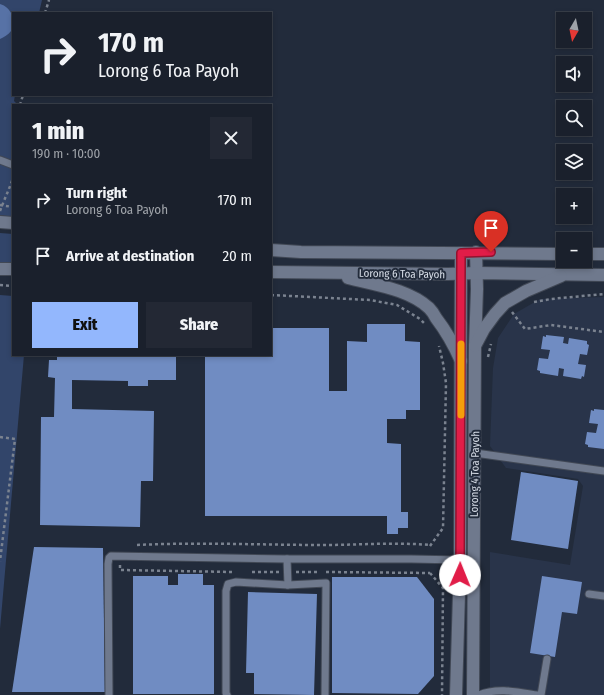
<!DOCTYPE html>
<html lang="en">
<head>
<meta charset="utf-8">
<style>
	body { margin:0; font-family:"Fira Sans Condensed",sans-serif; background:#232834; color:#f1f3f6; height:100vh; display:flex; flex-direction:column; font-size:15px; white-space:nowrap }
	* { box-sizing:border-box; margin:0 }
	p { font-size:13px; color:#9fa3a9 }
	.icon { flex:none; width:22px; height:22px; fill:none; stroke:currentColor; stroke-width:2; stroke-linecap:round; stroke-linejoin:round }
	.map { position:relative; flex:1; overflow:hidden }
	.side { position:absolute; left:12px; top:104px; width:260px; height:252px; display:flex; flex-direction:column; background:#1a202c; border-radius:0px; box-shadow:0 2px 6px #0003,0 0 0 1px #383e48 }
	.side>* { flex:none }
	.banner { position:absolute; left:12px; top:12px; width:260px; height:84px; border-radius:0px; box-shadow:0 2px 6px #0003,0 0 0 1px #383e48; background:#1a202c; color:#f1f3f6; overflow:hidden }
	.needle { width:26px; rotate:189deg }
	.tools { position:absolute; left:556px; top:12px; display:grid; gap:8px }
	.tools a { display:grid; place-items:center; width:36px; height:36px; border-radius:0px; background:#1a202c; box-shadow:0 2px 6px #0003,0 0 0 1px #383e48; font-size:20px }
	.pin { position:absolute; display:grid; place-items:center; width:34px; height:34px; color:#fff; margin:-41px -17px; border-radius:50% 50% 50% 0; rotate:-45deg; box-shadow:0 0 4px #0007 }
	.pin .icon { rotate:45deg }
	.me { position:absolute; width:44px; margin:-22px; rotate:1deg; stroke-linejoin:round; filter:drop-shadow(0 0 3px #0008) }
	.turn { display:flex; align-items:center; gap:14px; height:84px; padding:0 20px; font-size:18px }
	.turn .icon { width:52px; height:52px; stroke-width:2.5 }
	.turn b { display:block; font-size:28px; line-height:34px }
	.round { display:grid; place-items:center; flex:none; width:42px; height:42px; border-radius:0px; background:#232834 }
	.headline { display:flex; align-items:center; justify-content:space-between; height:68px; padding:0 20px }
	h1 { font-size:24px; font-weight:800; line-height:30px }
	.button { display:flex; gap:8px; margin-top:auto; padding:8px 20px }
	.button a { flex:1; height:46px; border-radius:0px; background:#93b7fd; color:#111; font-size:16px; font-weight:800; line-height:46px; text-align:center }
	.button a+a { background:#232834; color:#f1f3f6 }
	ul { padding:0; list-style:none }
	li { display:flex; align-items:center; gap:12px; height:56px; padding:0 20px }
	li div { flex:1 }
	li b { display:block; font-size:15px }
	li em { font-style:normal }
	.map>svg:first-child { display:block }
	.built { fill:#29344a }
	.green { fill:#32456a }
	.water { fill:#5772a6 }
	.building { fill:#708cc2 }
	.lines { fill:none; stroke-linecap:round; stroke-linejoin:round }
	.lane-casing { stroke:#414855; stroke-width:9 }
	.street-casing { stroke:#414855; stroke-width:14 }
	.secondary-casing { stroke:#414855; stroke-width:14 }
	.path { stroke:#7b8390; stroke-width:2.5; stroke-dasharray:3 3; stroke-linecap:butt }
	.lane { stroke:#6f798d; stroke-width:7 }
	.street { stroke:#6f798d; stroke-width:12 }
	.secondary { stroke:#6f798d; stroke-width:12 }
	.route-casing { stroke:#92132f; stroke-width:10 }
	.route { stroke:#e11d48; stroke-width:7 }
	.slow { stroke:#f59e0b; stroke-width:7 }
	.labels { text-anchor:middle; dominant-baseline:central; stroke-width:4; stroke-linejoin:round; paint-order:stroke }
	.street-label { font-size:11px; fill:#d8dee8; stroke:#222b3b }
</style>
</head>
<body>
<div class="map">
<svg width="604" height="695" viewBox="0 0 604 695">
	<rect width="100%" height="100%" fill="#222b3b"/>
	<!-- built -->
	<path class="built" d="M 604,297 L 604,695 L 490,695 L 490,552 L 570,565 L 583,486 L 578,479 L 506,468 L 490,446 L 493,368 L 498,338 L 514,314 L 540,299 Z"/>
	<!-- green -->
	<g class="green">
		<path d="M 0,0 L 42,0 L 39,13 L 13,13 L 13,95 L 15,95 L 14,101 L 18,105 L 13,105 L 13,217 L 0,215 Z"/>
		<path d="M 0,233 L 13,234 L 13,262 L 0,263 Z"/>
		<path d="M 0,295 L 13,296 L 13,355 L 24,355 L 0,629 Z"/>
	</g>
	<!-- water -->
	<path class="water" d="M 0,4 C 11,7 17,21 11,31 C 8,35 4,37 0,39 Z"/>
	<!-- building -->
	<g class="building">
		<path d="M 367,324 L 405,324 L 405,341 L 420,342 L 420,410 L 406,410 L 406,419 L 387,419 L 387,443 L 401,444 L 401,512 L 408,512 L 408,528 L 398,528 L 398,534 L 387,534 L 387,516 L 205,516 L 205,355 L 271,355 L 271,328 L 329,328 L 329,391 L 347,391 L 347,341 L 367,342 Z"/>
		<path d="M 546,335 L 564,337 L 563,343 L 568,344 L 569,338 L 587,341 L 587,344 L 589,345 L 587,355 L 580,354 L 578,364 L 586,365 L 584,377 L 582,376 L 581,379 L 563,376 L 564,369 L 559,368 L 558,376 L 540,373 L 540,371 L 537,370 L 539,358 L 548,359 L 550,350 L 541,349 L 543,336 L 546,337 Z"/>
		<path d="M 57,355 L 176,355 L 176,380 L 148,380 L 148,386 L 128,386 L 128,381 L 72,380 L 72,409 L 154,411 L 153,481 L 141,481 L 140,527 L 40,525 L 41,417 L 54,417 L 55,378 L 48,377 L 49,360 L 57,360 Z"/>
		<path d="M 594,409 L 604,410 L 604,449 L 588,447 L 588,445 L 585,444 L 587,432 L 596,433 L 598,424 L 589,423 L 591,410 L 594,411 Z"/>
		<path d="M 521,472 L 578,481 L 568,549 L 511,540 Z"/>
		<path d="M 34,547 L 103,548 L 105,692 L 12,692 Z"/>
		<path d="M 178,574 L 203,574 L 203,585 L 214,585 L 214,694 L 133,694 L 133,576 L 168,576 L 168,585 L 178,585 Z"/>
		<path d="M 542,576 L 582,582 L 577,614 L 562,612 L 555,657 L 530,653 Z"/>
		<path d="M 332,577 L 417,577 L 434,599 L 434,676 L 418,694 L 332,693 Z"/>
		<path d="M 248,592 L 317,594 L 314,695 L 254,694 L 254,673 L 246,673 Z"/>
	</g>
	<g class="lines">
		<!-- lane casing -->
		<g class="lane-casing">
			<g id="lane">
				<path d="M 0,160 L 13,165"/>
				<path d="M 475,453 L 604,471"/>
				<path d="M 287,559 L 288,585"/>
				<path d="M 589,594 L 604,596"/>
				<path d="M 109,695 L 108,564 L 109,558 L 111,556 L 287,559 L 411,559 L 460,560"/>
				<path d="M 227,695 L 226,693 L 226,591 L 228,584 L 236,582 L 288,585 L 326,583 L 325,695"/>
				<path d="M 479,695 C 497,687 518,692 537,695"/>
				<path d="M 541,695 L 547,659"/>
			</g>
		</g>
		<!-- street casing -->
		<g class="street-casing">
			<g id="street">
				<path d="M 456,695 L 460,560 L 461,253"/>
				<path d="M 473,695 L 475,346 L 477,289 L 476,252"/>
			</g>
		</g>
		<!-- secondary casing -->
		<g class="secondary-casing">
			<g id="secondary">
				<path d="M 0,222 L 13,223"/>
				<path d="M 271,250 L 301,252 L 563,254"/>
				<path d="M 585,254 L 604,254"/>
				<path d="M 0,269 L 13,269"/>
				<path d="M 271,272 L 448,274 L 477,273 L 604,275"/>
				<path d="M 348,278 C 375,285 408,289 429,308 C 432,311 434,314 436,318 C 446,331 454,345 461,361"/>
				<path d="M 475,346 L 484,329 L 495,314 L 505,303 L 526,291 L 561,276"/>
			</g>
		</g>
		<!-- path -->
		<g class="path">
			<path d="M 45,13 L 49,0"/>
			<path d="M 20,105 L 23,95"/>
			<path d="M 0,205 L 13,207"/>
			<path d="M 0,211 C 4,200 9,190 13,178"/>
			<path d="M 0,285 L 13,286"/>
			<path d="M 271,295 L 370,300 L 397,305 L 420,319 L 425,324"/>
			<path d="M 534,302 L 551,299 L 604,294"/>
			<path d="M 512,312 L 525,329 L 551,325 L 604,332"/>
			<path d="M 488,357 L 491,344"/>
			<path d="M 0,437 L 15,439 L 0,561"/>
			<path d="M 137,545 C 199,542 261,545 323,545 C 359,545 394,542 430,545"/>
			<path d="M 430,546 L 443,528 L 446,383 L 443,363 L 439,346"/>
			<path d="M 120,565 L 120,570 L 233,572"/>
			<path d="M 252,572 L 279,572"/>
			<path d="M 296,572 L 317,572"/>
			<path d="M 326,572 L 430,573"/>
			<path d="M 430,573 L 443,588 L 442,695"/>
		</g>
		<!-- lane -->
		<use href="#lane" class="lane"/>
		<!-- street -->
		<use href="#street" class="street"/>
		<!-- secondary -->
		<use href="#secondary" class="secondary"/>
	</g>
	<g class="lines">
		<!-- route casing -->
		<g class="route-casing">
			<path id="route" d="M 460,575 L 461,253 L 491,252"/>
		</g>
		<!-- route -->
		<use href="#route" class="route"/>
		<!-- slow -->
		<path class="slow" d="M 461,415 L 461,344"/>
	</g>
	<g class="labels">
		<!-- street labels -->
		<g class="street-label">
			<text transform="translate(402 274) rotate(1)">Lorong 6 Toa Payoh</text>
			<text transform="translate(475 474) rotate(-89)">Lorong 4 Toa Payoh</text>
		</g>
	</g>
</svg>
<div class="tools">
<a><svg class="needle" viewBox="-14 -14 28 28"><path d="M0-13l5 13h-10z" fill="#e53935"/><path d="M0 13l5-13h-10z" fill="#9fa3a9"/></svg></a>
<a><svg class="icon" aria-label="sound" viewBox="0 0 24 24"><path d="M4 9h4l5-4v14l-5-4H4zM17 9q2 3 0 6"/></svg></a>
<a><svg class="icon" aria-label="search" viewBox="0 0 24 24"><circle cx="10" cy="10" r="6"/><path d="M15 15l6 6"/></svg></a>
<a><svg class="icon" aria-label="layers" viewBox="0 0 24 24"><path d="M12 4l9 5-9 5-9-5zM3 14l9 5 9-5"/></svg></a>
<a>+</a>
<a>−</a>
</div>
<div class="pin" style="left:491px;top:252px;background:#d93025"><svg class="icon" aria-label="arrive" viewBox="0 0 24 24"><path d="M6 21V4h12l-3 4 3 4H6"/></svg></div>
<svg class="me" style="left:460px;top:575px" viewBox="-20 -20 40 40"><circle r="19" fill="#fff"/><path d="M0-13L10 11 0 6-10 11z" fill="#e11d48"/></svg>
<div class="banner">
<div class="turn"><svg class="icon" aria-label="right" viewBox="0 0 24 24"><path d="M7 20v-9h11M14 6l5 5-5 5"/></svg><div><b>170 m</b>Lorong 6 Toa Payoh</div></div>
</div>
<section class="side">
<div class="headline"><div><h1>1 min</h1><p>190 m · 10:00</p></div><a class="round"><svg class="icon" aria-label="close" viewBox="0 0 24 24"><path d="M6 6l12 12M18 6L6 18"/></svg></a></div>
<ul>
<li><svg class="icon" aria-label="right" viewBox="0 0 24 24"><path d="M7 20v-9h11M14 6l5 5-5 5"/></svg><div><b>Turn right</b><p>Lorong 6 Toa Payoh</p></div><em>170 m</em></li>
<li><svg class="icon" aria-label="arrive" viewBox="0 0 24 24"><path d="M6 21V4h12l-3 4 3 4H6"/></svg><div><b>Arrive at destination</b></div><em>20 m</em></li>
</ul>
<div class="button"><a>Exit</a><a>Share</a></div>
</section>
</div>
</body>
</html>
